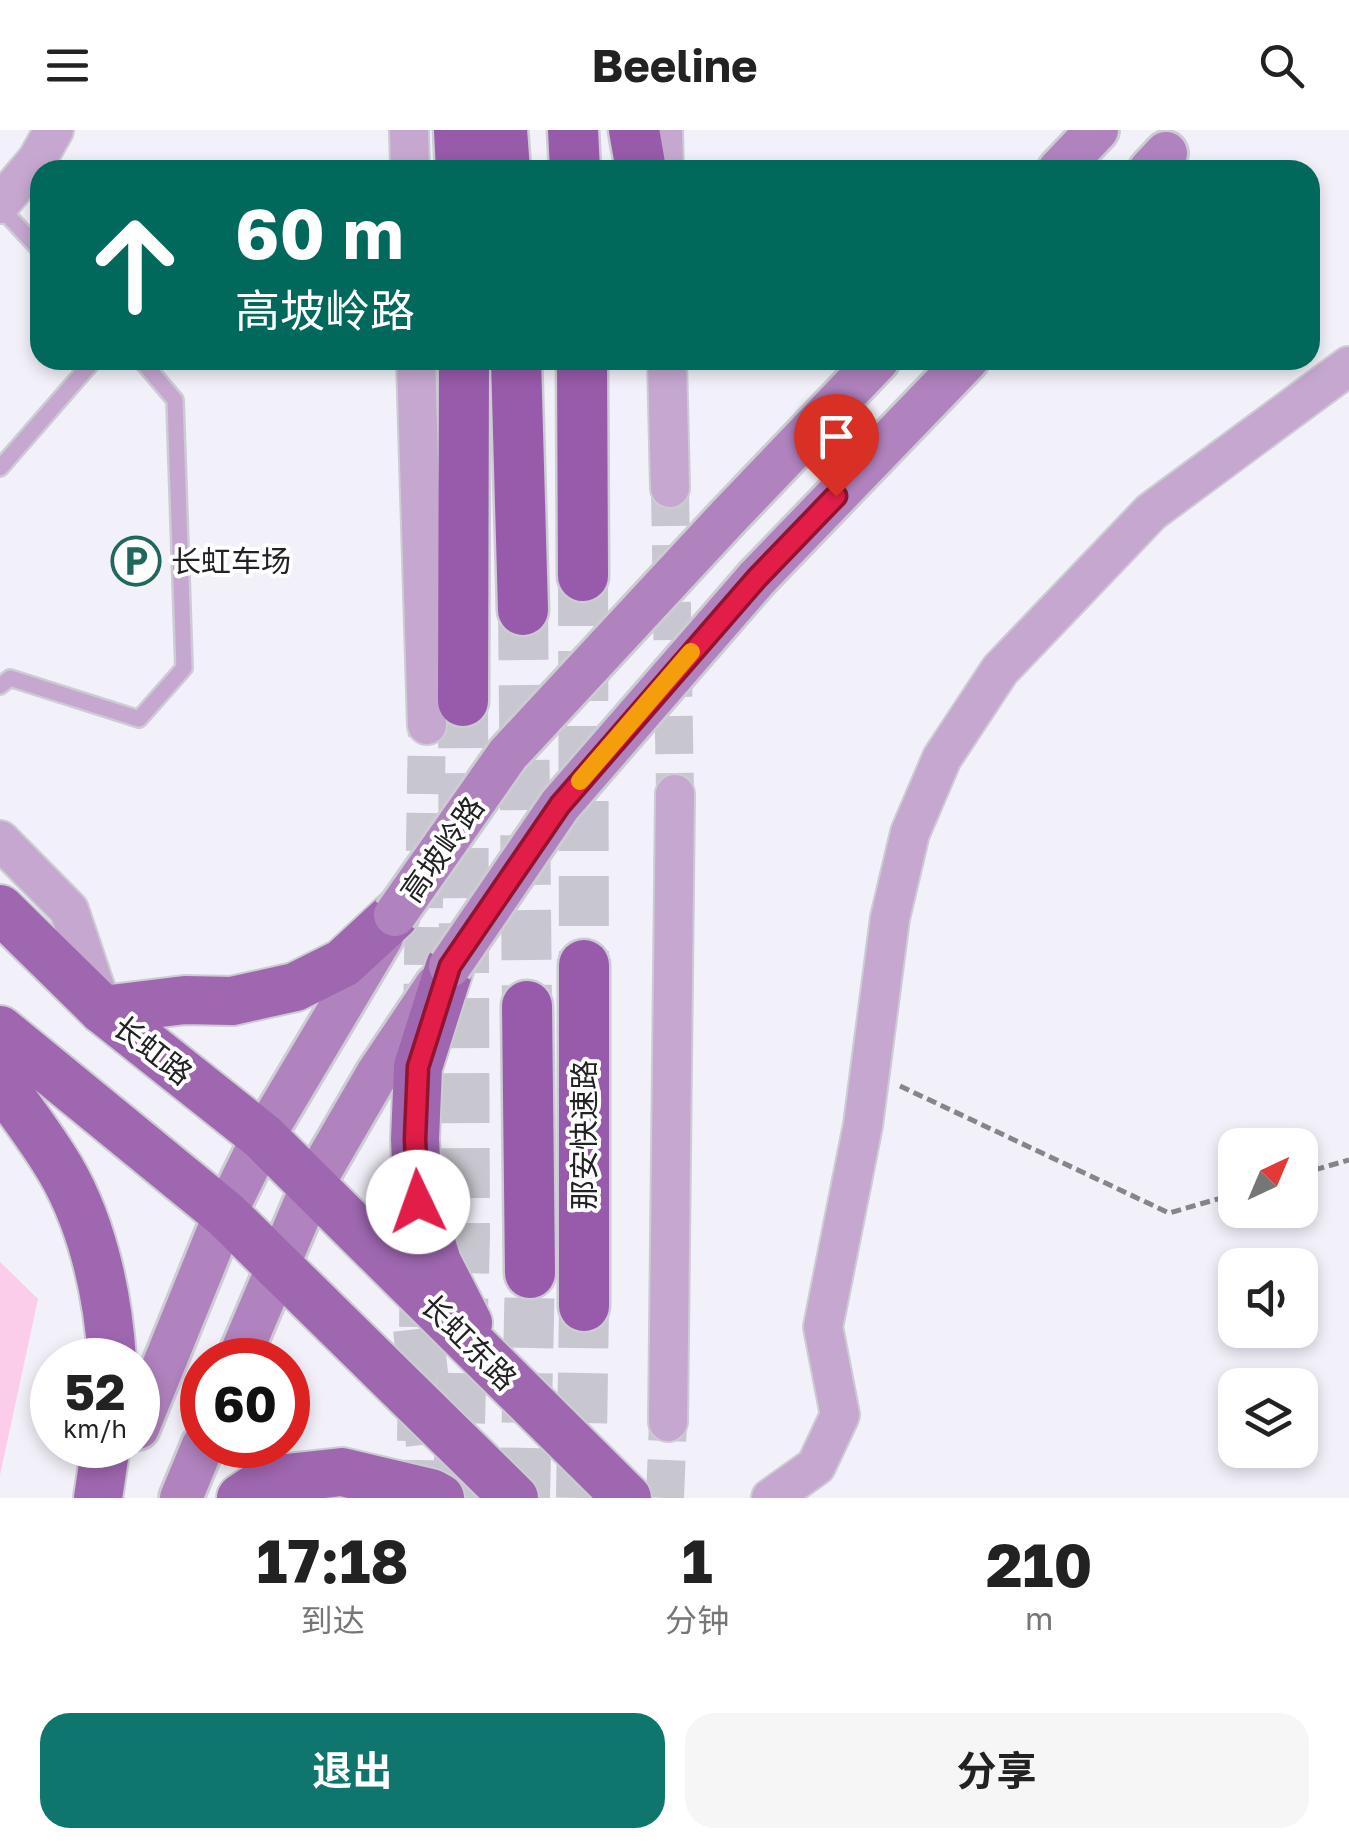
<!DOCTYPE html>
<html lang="zh">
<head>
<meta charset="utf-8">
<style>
	body { margin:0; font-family:"Golos Text","Noto Sans SC",sans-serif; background:#f6f6f6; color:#222; height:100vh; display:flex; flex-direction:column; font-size:38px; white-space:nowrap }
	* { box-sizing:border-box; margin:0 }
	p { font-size:32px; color:#767676 }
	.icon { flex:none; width:55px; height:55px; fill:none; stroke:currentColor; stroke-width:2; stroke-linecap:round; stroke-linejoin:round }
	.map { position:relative; height:1368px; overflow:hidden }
	.side { display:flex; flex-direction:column; background:#fff; flex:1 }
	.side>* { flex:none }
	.guide { position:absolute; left:30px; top:30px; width:1290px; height:210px; border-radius:30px; box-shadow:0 5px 15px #0003; background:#00695c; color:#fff; overflow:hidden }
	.needle { width:65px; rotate:44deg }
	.controls { position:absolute; left:1218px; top:998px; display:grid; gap:20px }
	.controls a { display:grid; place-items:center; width:100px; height:100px; border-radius:20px; background:#fff; box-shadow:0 5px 15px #0003; font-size:50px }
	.speed { position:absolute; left:30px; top:1208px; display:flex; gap:20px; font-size:50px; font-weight:700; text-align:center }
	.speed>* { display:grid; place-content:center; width:130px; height:130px; border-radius:50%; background:#fff; box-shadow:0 5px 15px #0003; line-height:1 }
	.speed small { font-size:25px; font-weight:400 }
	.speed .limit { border:15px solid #d22; background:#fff; color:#111 }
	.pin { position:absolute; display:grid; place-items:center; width:85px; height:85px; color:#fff; margin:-102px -42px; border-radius:50% 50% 50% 0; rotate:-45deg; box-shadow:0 0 10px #0007 }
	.pin .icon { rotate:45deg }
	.me { position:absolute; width:110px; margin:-55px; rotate:357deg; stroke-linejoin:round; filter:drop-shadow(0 0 8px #0008) }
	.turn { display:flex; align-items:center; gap:35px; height:210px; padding:0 40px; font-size:45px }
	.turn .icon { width:130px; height:130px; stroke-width:2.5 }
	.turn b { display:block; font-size:70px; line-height:85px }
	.eta { display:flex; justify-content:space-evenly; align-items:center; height:170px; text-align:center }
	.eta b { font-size:60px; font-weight:700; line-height:70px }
	.button { display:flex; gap:20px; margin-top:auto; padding:20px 40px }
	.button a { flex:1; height:115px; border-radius:30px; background:#0f766e; color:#fff; font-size:40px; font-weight:700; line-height:115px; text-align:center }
	.button a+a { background:#f6f6f6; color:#222 }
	header { display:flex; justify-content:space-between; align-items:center; height:130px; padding:0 40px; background:#fff; font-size:45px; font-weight:700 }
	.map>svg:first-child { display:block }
	.green { fill:#fbcdea }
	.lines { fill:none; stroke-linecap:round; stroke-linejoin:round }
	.tertiary-tunnel { stroke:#c8c7cf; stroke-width:38; stroke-dasharray:38 19; stroke-linecap:butt }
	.trunk-tunnel { stroke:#c8c7cf; stroke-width:50; stroke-dasharray:50 25; stroke-linecap:butt }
	.service-casing { stroke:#cdcbd3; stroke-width:20 }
	.tertiary-casing { stroke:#cdcbd3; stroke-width:42 }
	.secondary-casing { stroke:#cdcbd3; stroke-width:48 }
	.primary-casing { stroke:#cdcbd3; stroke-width:52 }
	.trunk-casing { stroke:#cdcbd3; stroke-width:55 }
	.path { stroke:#86858a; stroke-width:5; stroke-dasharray:10 5; stroke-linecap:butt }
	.service { stroke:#c6a7d0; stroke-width:15 }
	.tertiary { stroke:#c6a7d0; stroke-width:38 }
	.secondary { stroke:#b082be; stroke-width:42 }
	.primary { stroke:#9f67b0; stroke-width:48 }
	.trunk { stroke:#985aaa; stroke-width:50 }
	.secondary-bridge-casing { stroke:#cdcbd3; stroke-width:48; stroke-linecap:butt }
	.secondary-bridge { stroke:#b082be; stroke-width:42 }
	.route-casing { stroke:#92132f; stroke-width:25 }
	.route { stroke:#e11d48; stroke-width:18 }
	.slow { stroke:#f59e0b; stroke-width:18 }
	.labels { text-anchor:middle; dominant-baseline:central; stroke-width:8; stroke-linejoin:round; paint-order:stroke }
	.poi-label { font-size:30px; fill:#222225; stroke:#fff; text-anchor:start }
	.street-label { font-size:30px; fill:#222225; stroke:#fff }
</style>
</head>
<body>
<header><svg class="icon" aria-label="menu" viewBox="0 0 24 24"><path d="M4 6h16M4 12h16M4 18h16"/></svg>Beeline<svg class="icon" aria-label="search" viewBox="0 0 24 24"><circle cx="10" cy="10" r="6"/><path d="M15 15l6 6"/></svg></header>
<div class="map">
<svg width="1349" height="1368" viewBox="0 0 1349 1368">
	<rect width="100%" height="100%" fill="#f2f0f9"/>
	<!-- green -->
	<path class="green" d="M 0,1132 L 38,1169 L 0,1345 Z"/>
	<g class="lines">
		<!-- tertiary-tunnel -->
		<g class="tertiary-tunnel">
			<path d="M 670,358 L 675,664"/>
			<path d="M 422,892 L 427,595"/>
			<path d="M 415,1368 L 419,1142"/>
			<path d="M 665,1368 L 668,1292"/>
		</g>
		<!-- trunk-tunnel -->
		<g class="trunk-tunnel">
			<path d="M 583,446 L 584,835"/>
			<path d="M 523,480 L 527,876"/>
			<path d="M 418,1199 L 431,1314"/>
			<path d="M 458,1368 L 465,1106 L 463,571"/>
			<path d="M 525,1368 L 530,1143"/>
			<path d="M 581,1368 L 584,1176"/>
		</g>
		<!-- service casing -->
		<g class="service-casing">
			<g id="service">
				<path d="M 0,77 L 40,120"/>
				<path d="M 0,338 L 94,230"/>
				<path d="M 0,556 L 10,548 L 139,589 L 184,538 L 175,270 L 141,230"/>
			</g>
		</g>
		<!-- tertiary casing -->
		<g class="tertiary-casing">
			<g id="tertiary">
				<path d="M 409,0 L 410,40"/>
				<path d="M 663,0 L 664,40"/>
				<path d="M 0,74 L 37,30 L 54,0"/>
				<path d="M 416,230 L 427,595"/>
				<path d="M 667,230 L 670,358"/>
				<path d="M 0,710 L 69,780 L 102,878"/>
				<path d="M 668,1292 L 675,664"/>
				<path d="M 771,1368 L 816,1336 L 840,1285 L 823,1197 L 863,995 L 890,788 L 910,703 L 942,628 L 1000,540 L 1151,382 L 1349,236"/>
			</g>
		</g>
		<!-- secondary casing -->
		<g class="secondary-casing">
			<g id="secondary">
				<path d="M 1059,40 L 1097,0"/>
				<path d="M 1150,40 L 1166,23"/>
				<path d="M 728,387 L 878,230"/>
				<path d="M 757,448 L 967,230"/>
				<path d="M 238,1230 L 312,1056 L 377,944 L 436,856"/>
				<path d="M 138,1298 L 225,1084 L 263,1007 L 382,807"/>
				<path d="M 181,1368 L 203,1315"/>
			</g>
		</g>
		<!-- primary casing -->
		<g class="primary-casing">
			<g id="primary">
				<path d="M 0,779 L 103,880 L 263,1007 L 627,1368"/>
				<path d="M 450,836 L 418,937 L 415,1009 L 418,1071 L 437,1132 L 468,1193"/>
				<path d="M 103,880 L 185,870 L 232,871 L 295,857 L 343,833 L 395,785"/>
				<path d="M 0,900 L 225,1084 L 514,1368"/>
				<path d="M 0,952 C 18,977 37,1002 54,1029 C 91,1086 108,1163 112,1230"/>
				<path d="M 98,1368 L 106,1315"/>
				<path d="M 241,1368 L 268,1350 L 342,1342 L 431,1363 L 440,1368"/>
			</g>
		</g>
		<!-- trunk casing -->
		<g class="trunk-casing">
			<g id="trunk">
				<path d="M 459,0 L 461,40"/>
				<path d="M 502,0 L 505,40"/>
				<path d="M 573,0 L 575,40"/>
				<path d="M 634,0 L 641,40"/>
				<path d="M 516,230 L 523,480"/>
				<path d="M 582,230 L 583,446"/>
				<path d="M 463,571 L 464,230"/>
				<path d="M 527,876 L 530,1143"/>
				<path d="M 584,1176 L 584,835"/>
			</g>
		</g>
		<!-- path -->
		<g class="path">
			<path d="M 900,956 L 1169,1083 L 1235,1064"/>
			<path d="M 1300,1044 L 1349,1030"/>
		</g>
		<!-- service -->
		<use href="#service" class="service"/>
		<!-- tertiary -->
		<use href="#tertiary" class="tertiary"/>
		<!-- secondary -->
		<use href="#secondary" class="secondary"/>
		<!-- primary -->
		<use href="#primary" class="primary"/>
		<!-- trunk -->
		<use href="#trunk" class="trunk"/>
		<!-- secondary-bridge casing -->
		<g class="secondary-bridge-casing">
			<g id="secondary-bridge">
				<path d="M 395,785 L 508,624 L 728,387"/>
				<path d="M 450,836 L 560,675 L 757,448"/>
			</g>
		</g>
		<!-- secondary-bridge -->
		<use href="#secondary-bridge" class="secondary-bridge"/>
	</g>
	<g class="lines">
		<!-- route casing -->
		<g class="route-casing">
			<path id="route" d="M 418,1072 L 415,1009 L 418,937 L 450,836 L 560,675 L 757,448 L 836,366"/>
		</g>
		<!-- route -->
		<use href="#route" class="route"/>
		<!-- slow -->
		<path class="slow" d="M 580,651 L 691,522"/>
	</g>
	<!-- icons -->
	<defs>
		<g id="parking-ring" transform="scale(2.5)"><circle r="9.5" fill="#fff" stroke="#21685c" stroke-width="1.5"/><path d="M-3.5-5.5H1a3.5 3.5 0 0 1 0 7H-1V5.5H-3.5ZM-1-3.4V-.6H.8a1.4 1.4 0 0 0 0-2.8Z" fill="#21685c"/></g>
	</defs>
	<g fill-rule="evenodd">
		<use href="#parking-ring" x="136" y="431"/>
	</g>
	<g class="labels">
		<!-- poi labels -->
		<g class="poi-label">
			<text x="171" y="431">长虹车场</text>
		</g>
		<!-- street labels -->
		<g class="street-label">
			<text transform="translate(442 719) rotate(-55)">高坡岭路</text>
			<text transform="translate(153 920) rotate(38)">长虹路</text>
			<text transform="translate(584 1005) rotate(-90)">那安快速路</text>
			<text transform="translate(469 1212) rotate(45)">长虹东路</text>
		</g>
	</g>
</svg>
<div class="controls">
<a><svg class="needle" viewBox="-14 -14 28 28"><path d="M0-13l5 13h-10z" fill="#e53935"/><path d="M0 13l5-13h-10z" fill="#767676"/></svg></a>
<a><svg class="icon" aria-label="sound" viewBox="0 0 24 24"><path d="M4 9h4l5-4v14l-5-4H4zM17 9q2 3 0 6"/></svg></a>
<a><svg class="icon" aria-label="layers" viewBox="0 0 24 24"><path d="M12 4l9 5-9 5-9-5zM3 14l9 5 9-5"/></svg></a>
</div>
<div class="speed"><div>52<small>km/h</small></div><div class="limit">60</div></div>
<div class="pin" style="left:836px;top:366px;background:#d93025"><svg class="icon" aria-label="arrive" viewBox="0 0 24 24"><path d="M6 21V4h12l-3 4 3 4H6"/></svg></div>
<svg class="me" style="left:418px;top:1072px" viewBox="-20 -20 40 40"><circle r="19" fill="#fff"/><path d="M0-13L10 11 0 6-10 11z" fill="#e11d48"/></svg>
<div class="guide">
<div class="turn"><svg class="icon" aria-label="ahead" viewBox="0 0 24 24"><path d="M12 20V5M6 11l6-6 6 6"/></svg><div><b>60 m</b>高坡岭路</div></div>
</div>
</div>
<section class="side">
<div class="eta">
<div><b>17:18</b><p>到达</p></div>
<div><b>1</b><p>分钟</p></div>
<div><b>210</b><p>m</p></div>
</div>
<div class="button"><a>退出</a><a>分享</a></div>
</section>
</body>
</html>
